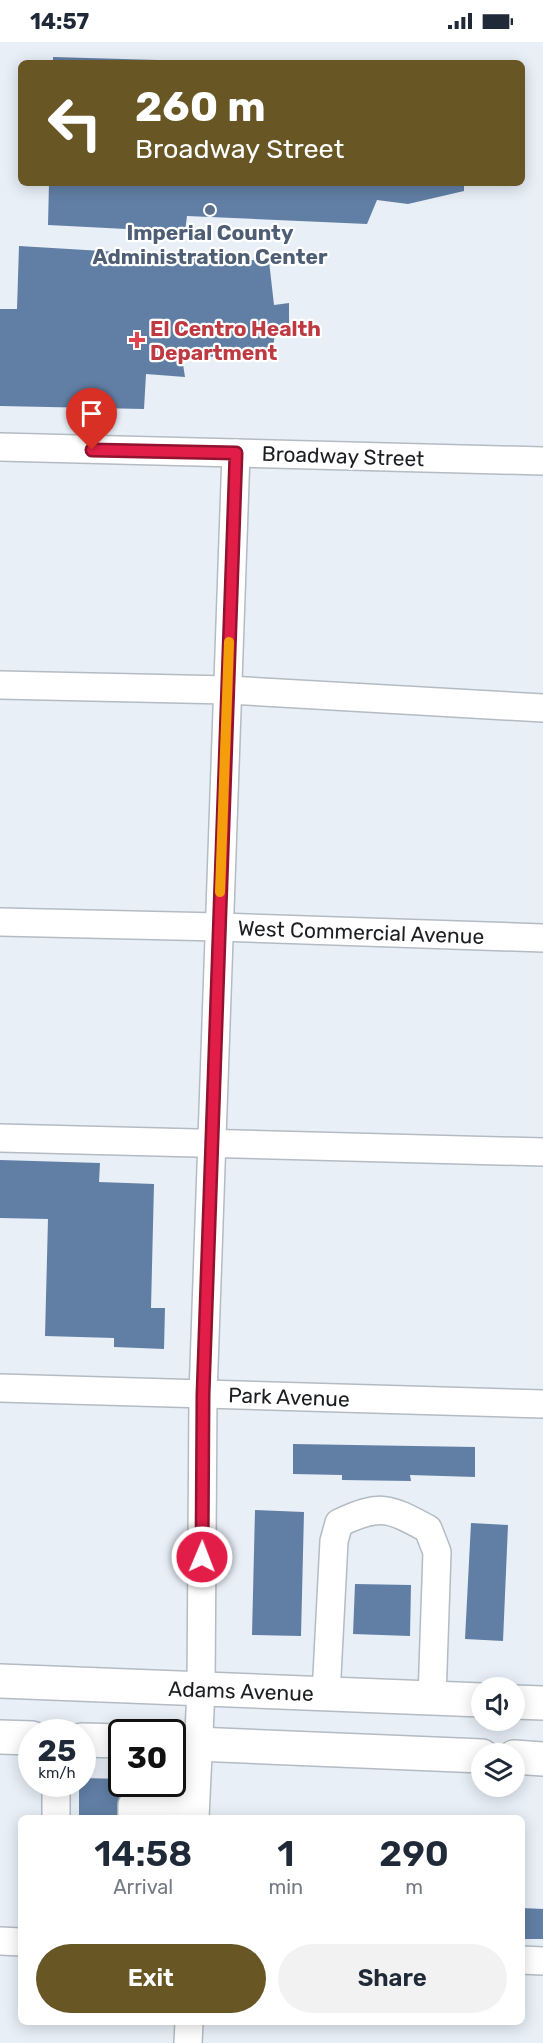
<!DOCTYPE html>
<html lang="en">
<head>
<meta charset="utf-8">
<style>
	body { margin:0; font-family:Rubik,sans-serif; background:#f2f2f3; color:#1f2937; height:100vh; display:flex; flex-direction:column; font-size:22px; white-space:nowrap }
	* { box-sizing:border-box; margin:0 }
	p { font-size:20px; color:#747a83 }
	.icon { flex:none; width:33px; height:33px; fill:none; stroke:currentColor; stroke-width:2; stroke-linecap:round; stroke-linejoin:round }
	.map { position:relative; flex:1; overflow:hidden }
	.sheet { position:absolute; left:18px; top:1773px; width:507px; height:210px; display:flex; flex-direction:column; background:#fff; border-radius:9px; box-shadow:0 3px 15px #0003 }
	.sheet>* { flex:none }
	.hud { position:absolute; left:18px; top:18px; width:507px; height:126px; border-radius:9px; box-shadow:0 3px 15px #0003; background:#685725; color:#fff; overflow:hidden }
	.buttons { position:absolute; left:471px; top:1635px; display:grid; gap:12px }
	.buttons a { display:grid; place-items:center; width:54px; height:54px; border-radius:50%; background:#fff; box-shadow:0 3px 15px #0003; font-size:30px }
	.speed { position:absolute; left:18px; top:1677px; display:flex; gap:12px; font-size:30px; font-weight:700; text-align:center }
	.speed>* { display:grid; place-content:center; width:78px; height:78px; border-radius:50%; background:#fff; box-shadow:0 3px 15px #0003; line-height:1 }
	.speed small { font-size:15px; font-weight:400 }
	.speed .limit { border:3px solid #111; border-radius:9px; background:#fff; color:#111 }
	.pin { position:absolute; display:grid; place-items:center; width:51px; height:51px; color:#fff; margin:-62px -26px; border-radius:50% 50% 50% 0; rotate:-45deg; box-shadow:0 0 6px #0007 }
	.pin .icon { rotate:45deg }
	.me { position:absolute; width:66px; margin:-33px; rotate:1deg; stroke-linejoin:round; filter:drop-shadow(0 0 4px #0008) }
	.turn { display:flex; align-items:center; gap:21px; height:126px; padding:0 18px; font-size:27px }
	.turn .icon { width:78px; height:78px; stroke-width:2.5 }
	.turn b { display:block; font-size:42px; line-height:51px }
	.eta { display:flex; justify-content:space-evenly; align-items:center; height:102px; text-align:center }
	.eta b { font-size:36px; font-weight:600; line-height:42px }
	.primary-button { display:flex; gap:12px; margin-top:auto; padding:12px 18px }
	.primary-button a { flex:1; height:69px; border-radius:36px; background:#685725; color:#fff; font-size:24px; font-weight:600; line-height:69px; text-align:center }
	.primary-button a+a { background:#f2f2f3; color:#1f2937 }
	.status { display:flex; justify-content:space-between; align-items:center; height:42px; padding:0 30px; background:#fff; direction:ltr }
	.status svg { height:16px; fill:currentColor }
	.map>svg:first-child { display:block }
	.building { fill:#617fa5 }
	.lines { fill:none; stroke-linecap:round; stroke-linejoin:round }
	.minor-casing { stroke:#b4bbc3; stroke-width:30 }
	.major-casing { stroke:#b4bbc3; stroke-width:36 }
	.minor { stroke:#fff; stroke-width:27 }
	.major { stroke:#fff; stroke-width:33 }
	.route-casing { stroke:#92132f; stroke-width:15 }
	.route { stroke:#e11d48; stroke-width:10 }
	.slow { stroke:#f59e0b; stroke-width:10 }
	.service-dot { fill:#5c6f8a; stroke:#fff; stroke-width:2 }
	.health-dot { fill:#e0444e; stroke:#fff; stroke-width:2 }
	.labels { text-anchor:middle; dominant-baseline:central; stroke-width:4.5; stroke-linejoin:round; paint-order:stroke }
	.service-label { font-size:21px; font-weight:bold; fill:#4e5e75; stroke:#fff }
	.health-label { font-size:21px; font-weight:bold; fill:#be3a42; stroke:#fff; text-anchor:start }
	.street-label { font-size:21px; fill:#1c1e21; stroke:#fff }
</style>
</head>
<body>
<div class="status"><b>14:57</b><svg viewBox="0 0 49 12"><path d="M0 12V9h3v3zM5 12V6h3v6zM10 12V3h3v9zM15 12V0h3v12zM26 1h20v11H26zM47 4h2v5h-2z"/></svg></div>
<div class="map">
<svg width="543" height="2001" viewBox="0 0 543 2001">
	<rect width="100%" height="100%" fill="#e8eff7"/>
	<!-- building -->
	<g class="building">
		<path d="M 53,15 L 192,19 L 192,21 L 53,21 Z"/>
		<path d="M 49,141 L 464,141 L 464,149 L 408,162 L 377,158 L 367,182 L 187,174 L 185,190 L 48,183 Z"/>
		<path d="M 19,204 L 269,219 L 274,263 L 289,261 L 289,284 L 276,285 L 272,312 L 182,316 L 185,335 L 146,332 L 144,367 L 0,364 L 0,267 L 17,267 Z"/>
		<path d="M 0,1118 L 100,1121 L 99,1140 L 154,1142 L 151,1266 L 165,1266 L 164,1307 L 114,1305 L 114,1296 L 45,1294 L 48,1177 L 0,1176 Z"/>
		<path d="M 293,1402 L 475,1405 L 475,1435 L 410,1433 L 411,1439 L 342,1438 L 342,1433 L 293,1432 Z"/>
		<path d="M 255,1468 L 304,1470 L 301,1594 L 252,1593 Z"/>
		<path d="M 471,1481 L 508,1483 L 503,1599 L 465,1597 Z"/>
		<path d="M 355,1542 L 411,1543 L 410,1594 L 353,1592 Z"/>
		<path d="M 82,1736 L 122,1737 L 122,1742 L 125,1742 L 125,1776 L 79,1776 L 79,1742 L 82,1742 Z"/>
		<path d="M 522,1866 L 543,1867 L 543,1897 L 522,1897 Z"/>
	</g>
	<g class="lines">
		<!-- minor casing -->
		<g class="minor-casing">
			<g id="minor">
				<path d="M 0,405 L 543,419"/>
				<path d="M 0,643 L 228,648 L 543,666"/>
				<path d="M 0,880 L 219,885 L 543,896"/>
				<path d="M 0,1096 L 543,1110"/>
				<path d="M 0,1346 L 543,1362"/>
				<path d="M 326,1653 L 334,1499 L 339,1481 C 381,1461 389,1466 428,1487 L 437,1510 L 432,1656"/>
				<path d="M 56,1776 L 56,1742"/>
				<path d="M 132,1776 L 132,1763 L 195,1765"/>
				<path d="M 195,1776 L 201,1648 L 203,1353 L 236,411"/>
				<path d="M 0,1899 L 21,1900"/>
				<path d="M 522,1918 L 543,1919"/>
				<path d="M 188,2001 L 189,1980"/>
			</g>
		</g>
		<!-- major casing -->
		<g class="major-casing">
			<g id="major">
				<path d="M 0,1639 L 482,1658"/>
				<path d="M 514,1660 L 543,1661"/>
				<path d="M 0,1695 L 32,1696"/>
				<path d="M 82,1698 L 122,1699"/>
				<path d="M 172,1701 L 482,1714"/>
				<path d="M 514,1715 L 543,1717"/>
			</g>
		</g>
		<!-- minor -->
		<use href="#minor" class="minor"/>
		<!-- major -->
		<use href="#major" class="major"/>
	</g>
	<g class="lines">
		<!-- route casing -->
		<g class="route-casing">
			<path id="route" d="M 92,408 L 236,411 L 203,1353 L 202,1515"/>
		</g>
		<!-- route -->
		<use href="#route" class="route"/>
		<!-- slow -->
		<path class="slow" d="M 220,850 L 229,600"/>
	</g>
	<!-- markers -->
	<circle class="service-dot" cx="210" cy="168" r="6"/>
	<path class="health-dot" d="M134 289h6v6h6v6h-6v6h-6v-6h-6v-6h6z"/>
	<g class="labels">
		<!-- service labels -->
		<g class="service-label">
			<text x="210" y="190">Imperial County<tspan x="210" dy="24">Administration Center</tspan></text>
		</g>
		<!-- health labels -->
		<g class="health-label">
			<text x="150" y="286">El Centro Health<tspan x="150" dy="24">Department</tspan></text>
		</g>
		<!-- street labels -->
		<g class="street-label">
			<text transform="translate(343 414) rotate(2)">Broadway Street</text>
			<text transform="translate(361 890) rotate(2)">West Commercial Avenue</text>
			<text transform="translate(289 1355) rotate(2)">Park Avenue</text>
			<text transform="translate(241 1649) rotate(2)">Adams Avenue</text>
		</g>
	</g>
</svg>
<div class="buttons">
<a><svg class="icon" aria-label="sound" viewBox="0 0 24 24"><path d="M4 9h4l5-4v14l-5-4H4zM17 9q2 3 0 6"/></svg></a>
<a><svg class="icon" aria-label="layers" viewBox="0 0 24 24"><path d="M12 4l9 5-9 5-9-5zM3 14l9 5 9-5"/></svg></a>
</div>
<div class="speed"><div>25<small>km/h</small></div><div class="limit">30</div></div>
<div class="pin" style="left:92px;top:408px;background:#d93025"><svg class="icon" aria-label="arrive" viewBox="0 0 24 24"><path d="M6 21V4h12l-3 4 3 4H6"/></svg></div>
<svg class="me" style="left:202px;top:1515px" viewBox="-20 -20 40 40"><circle r="17" fill="#e11d48" stroke="#fff" stroke-width="3"/><path d="M0-11L8 9 0 5-8 9z" fill="#fff"/></svg>
<div class="hud">
<div class="turn"><svg class="icon" aria-label="left" viewBox="0 0 24 24"><path d="M17 20v-9H6M10 6l-5 5 5 5"/></svg><div><b>260 m</b>Broadway Street</div></div>
</div>
<section class="sheet">
<div class="eta">
<div><b>14:58</b><p>Arrival</p></div>
<div><b>1</b><p>min</p></div>
<div><b>290</b><p>m</p></div>
</div>
<div class="primary-button"><a>Exit</a><a>Share</a></div>
</section>
</div>
</body>
</html>
